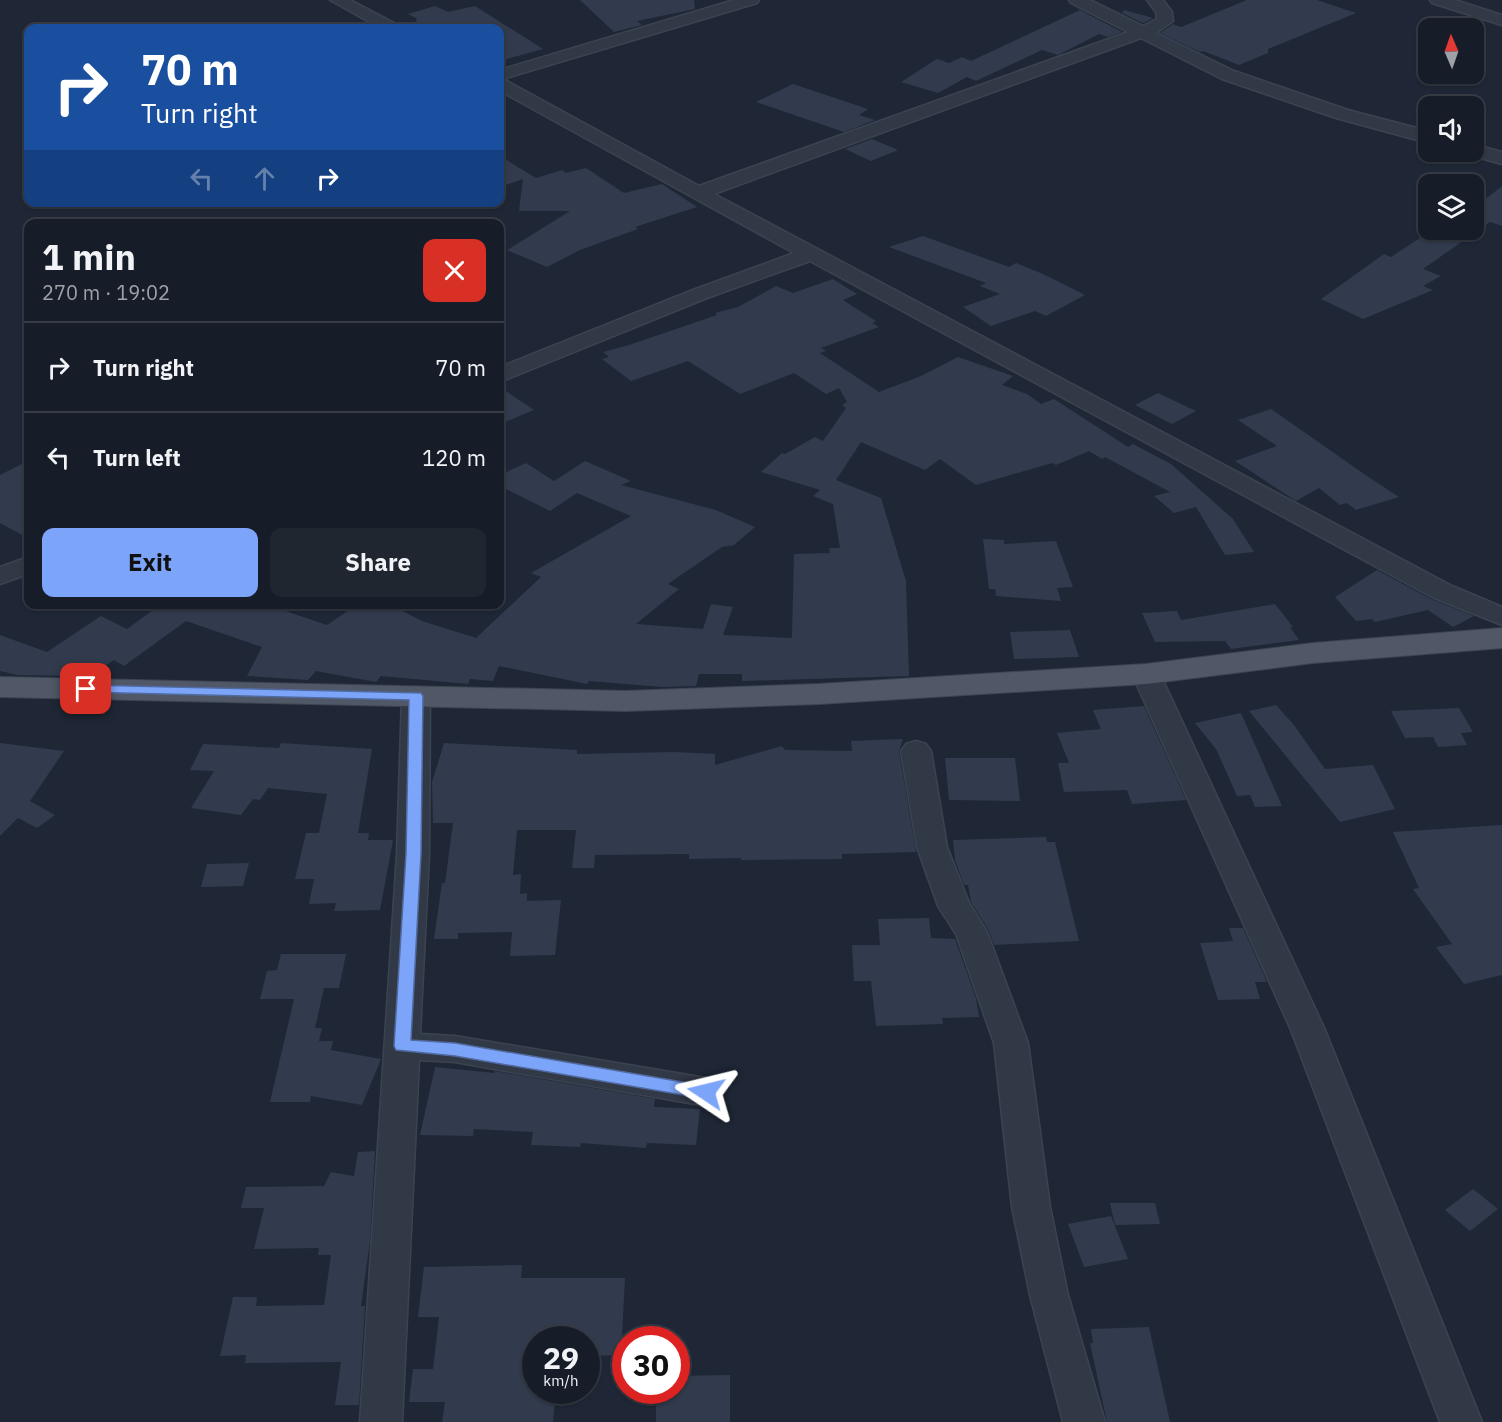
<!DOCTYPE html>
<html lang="en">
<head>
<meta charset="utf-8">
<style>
	body { margin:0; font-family:"IBM Plex Sans",sans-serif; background:#202630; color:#f1f3f6; height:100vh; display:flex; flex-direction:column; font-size:22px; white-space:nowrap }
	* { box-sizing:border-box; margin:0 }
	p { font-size:20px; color:#9ea2a8 }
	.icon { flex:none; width:33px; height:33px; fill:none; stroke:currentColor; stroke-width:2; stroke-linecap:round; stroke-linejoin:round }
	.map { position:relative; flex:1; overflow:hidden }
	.sheet { position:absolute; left:24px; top:219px; width:480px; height:390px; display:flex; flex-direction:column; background:#171d28; border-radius:12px; box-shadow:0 2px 4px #0004,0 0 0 2px #363b45 }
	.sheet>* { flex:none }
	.top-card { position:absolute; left:24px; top:24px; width:480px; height:183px; border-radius:12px; box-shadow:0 2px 4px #0004,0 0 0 2px #363b45; background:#1a4fa0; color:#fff; overflow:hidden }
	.needle { width:39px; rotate:358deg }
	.fabs { position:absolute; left:1418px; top:18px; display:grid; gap:12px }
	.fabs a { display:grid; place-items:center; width:66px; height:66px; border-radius:12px; background:#171d28; box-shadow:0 2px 4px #0004,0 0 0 2px #363b45; font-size:30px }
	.speed { position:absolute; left:522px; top:1326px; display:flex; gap:12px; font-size:30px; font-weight:700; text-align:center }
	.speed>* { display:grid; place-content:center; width:78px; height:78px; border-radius:50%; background:#171d28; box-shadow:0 2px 4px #0004,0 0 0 2px #363b45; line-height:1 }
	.speed small { font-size:15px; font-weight:400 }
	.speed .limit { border:9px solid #d22; background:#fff; color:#111 }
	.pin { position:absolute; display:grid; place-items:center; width:51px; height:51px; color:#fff; margin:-26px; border-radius:12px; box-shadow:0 3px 9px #0006 }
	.me { position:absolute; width:66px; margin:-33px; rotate:280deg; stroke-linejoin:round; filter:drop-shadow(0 0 4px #0008) }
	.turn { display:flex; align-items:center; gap:21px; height:126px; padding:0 18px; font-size:27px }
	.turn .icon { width:78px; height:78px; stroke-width:2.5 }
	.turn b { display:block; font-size:42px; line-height:51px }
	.lanes { display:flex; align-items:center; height:57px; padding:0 18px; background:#0003; justify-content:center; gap:30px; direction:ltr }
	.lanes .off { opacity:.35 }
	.round { display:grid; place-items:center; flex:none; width:63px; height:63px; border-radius:12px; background:#202630 }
	.head { display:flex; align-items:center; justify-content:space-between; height:102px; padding:0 18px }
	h1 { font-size:36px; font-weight:800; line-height:45px }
	.action { display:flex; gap:12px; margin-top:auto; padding:12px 18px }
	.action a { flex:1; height:69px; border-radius:12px; background:#7ca5f9; color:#111; font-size:24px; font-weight:800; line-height:69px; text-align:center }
	.action a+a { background:#202630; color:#f1f3f6 }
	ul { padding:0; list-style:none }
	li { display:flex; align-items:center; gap:18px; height:90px; padding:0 18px; border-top:2px solid #363b45 }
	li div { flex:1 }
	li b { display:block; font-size:22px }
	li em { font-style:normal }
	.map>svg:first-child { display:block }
	.building { fill:#313b4d }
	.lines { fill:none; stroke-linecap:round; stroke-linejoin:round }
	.minor-casing { stroke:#3c4350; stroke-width:3 }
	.major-casing { stroke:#3c4350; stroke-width:2 }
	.minor { fill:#323946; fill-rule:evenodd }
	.major { fill:#505867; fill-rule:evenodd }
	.route { fill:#7ca5f9; stroke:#516ba2; stroke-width:1.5 }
</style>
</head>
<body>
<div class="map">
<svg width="1502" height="1422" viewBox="0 0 1502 1422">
	<rect width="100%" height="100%" fill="#1f2736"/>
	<!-- building -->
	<g class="building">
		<path d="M 580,0 L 694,0 L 695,9 L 637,21 L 642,25 L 614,32 Z"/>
		<path d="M 1247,0 L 1317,0 L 1356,13 L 1268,49 L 1268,53 L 1239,65 L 1203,51 L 1200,52 L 1160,33 L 1173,24 L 1181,27 Z"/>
		<path d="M 435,6 L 448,12 L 475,6 L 543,49 L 500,61 L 500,28 L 417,28 L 416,19 L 418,19 L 408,14 Z"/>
		<path d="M 1080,10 L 1122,32 L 1108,37 L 1099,34 L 1058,55 L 1042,50 L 976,81 L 967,77 L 938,93 L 901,82 L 937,59 L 949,63 L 962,57 L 971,61 Z"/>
		<path d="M 1124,10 L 1153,18 L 1143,23 L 1122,13 Z"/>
		<path d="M 793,84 L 868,109 L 859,115 L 875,120 L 844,132 L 756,102 Z"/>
		<path d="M 872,139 L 898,150 L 871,161 L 845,149 Z"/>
		<path d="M 500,156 L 536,178 L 562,170 L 566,173 L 586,168 L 624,193 L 662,184 L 697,207 L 635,227 L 638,229 L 580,250 L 547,267 L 507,250 L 570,211 L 519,211 L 523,179 L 500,187 Z"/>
		<path d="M 1502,186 L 1502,226 L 1490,222 L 1423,269 L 1441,276 L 1423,286 L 1433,290 L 1363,319 L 1321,299 L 1384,254 L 1391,257 L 1432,230 L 1473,230 L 1473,209 Z"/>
		<path d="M 923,236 L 1009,267 L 1016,263 L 1043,274 L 1085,295 L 1046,316 L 1035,311 L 991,326 L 963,307 L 1000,294 L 980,286 L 986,283 L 889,247 Z"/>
		<path d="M 833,279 L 857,294 L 843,300 L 876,321 L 872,323 L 879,327 L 821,348 L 826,351 L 820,353 L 879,392 L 921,376 L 958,357 L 1013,376 L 1002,385 L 1027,394 L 1041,404 L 1054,399 L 1128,447 L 1133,444 L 1171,464 L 1233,519 L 1254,552 L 1225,555 L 1196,507 L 1174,513 L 1154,496 L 1170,492 L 1105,457 L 1102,459 L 1089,451 L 1056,465 L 1052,463 L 976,485 L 940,459 L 925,470 L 861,442 L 836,480 L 881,498 L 906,581 L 909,676 L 742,681 L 742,674 L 699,674 L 696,686 L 662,687 L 589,681 L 587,684 L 499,666 L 493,681 L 470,679 L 468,684 L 381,676 L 376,682 L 316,671 L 308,680 L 247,676 L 262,647 L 186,621 L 124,666 L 114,660 L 97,672 L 87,668 L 78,676 L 17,675 L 0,671 L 0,635 L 47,652 L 101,616 L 127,629 L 153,610 L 148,608 L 148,604 L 265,604 L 327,625 L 358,604 L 389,604 L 422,621 L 476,638 L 541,577 L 531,573 L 631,516 L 577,493 L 550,511 L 500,486 L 500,475 L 526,463 L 554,481 L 585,461 L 631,481 L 621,485 L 716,510 L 755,527 L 734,545 L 722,547 L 668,584 L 679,589 L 636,624 L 703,629 L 711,604 L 733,607 L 723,635 L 792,638 L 794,554 L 830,553 L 829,548 L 840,548 L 833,504 L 813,496 L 820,490 L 761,472 L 782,453 L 785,454 L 815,437 L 823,441 L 846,408 L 842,405 L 847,402 L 839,388 L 826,394 L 794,373 L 740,394 L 688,361 L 631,381 L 602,359 L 609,357 L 603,352 L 629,345 L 717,315 L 715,313 L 738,307 L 776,286 L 793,293 Z"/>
		<path d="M 500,387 L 534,410 L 500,424 Z"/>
		<path d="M 1158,393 L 1196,411 L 1172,424 L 1135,405 Z"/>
		<path d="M 1271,409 L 1367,476 L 1399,497 L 1356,510 L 1347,503 L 1340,505 L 1319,488 L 1296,501 L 1235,461 L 1277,446 L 1238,420 Z"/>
		<path d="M 28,461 L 28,538 L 0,523 L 0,475 Z"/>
		<path d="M 983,539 L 1004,540 L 1004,544 L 1056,541 L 1073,587 L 1057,588 L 1061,601 L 996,596 L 995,589 L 989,589 Z"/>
		<path d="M 1377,570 L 1433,600 L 1474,616 L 1453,627 L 1428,610 L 1375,622 L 1372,619 L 1356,621 L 1335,597 Z"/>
		<path d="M 1275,604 L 1293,627 L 1290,627 L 1299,640 L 1231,649 L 1225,641 L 1155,642 L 1142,613 L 1177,611 L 1181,620 Z"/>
		<path d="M 1070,630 L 1079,657 L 1014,659 L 1010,632 Z"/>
		<path d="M 1276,705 L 1294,725 L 1325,769 L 1373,765 L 1395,809 L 1340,822 L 1249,711 Z"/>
		<path d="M 1144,706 L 1186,800 L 1132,804 L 1127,790 L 1064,792 L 1058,763 L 1069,763 L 1057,733 L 1101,729 L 1093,710 Z"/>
		<path d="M 1459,708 L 1473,732 L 1461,733 L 1467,745 L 1438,747 L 1433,737 L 1405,738 L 1391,711 Z"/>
		<path d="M 1241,713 L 1282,806 L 1255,807 L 1250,795 L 1237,796 L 1216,749 L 1195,723 Z"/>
		<path d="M 903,739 L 899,751 L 916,852 L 842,854 L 842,859 L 741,860 L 741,858 L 689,859 L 689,854 L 595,855 L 594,868 L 572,868 L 576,830 L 517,830 L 513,875 L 521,874 L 520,894 L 527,893 L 527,901 L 561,900 L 555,955 L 510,956 L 512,932 L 458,933 L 458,939 L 434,939 L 442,883 L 445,883 L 453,823 L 433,823 L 432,782 L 444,743 L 577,750 L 577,754 L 674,752 L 715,754 L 715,765 L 782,746 L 785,750 L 852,751 L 851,741 Z"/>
		<path d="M 0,743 L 64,751 L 30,801 L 55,815 L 37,828 L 18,818 L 0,836 Z"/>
		<path d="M 281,743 L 372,749 L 358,833 L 369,833 L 368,840 L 393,840 L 380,910 L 334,911 L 336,903 L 309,904 L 314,879 L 295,879 L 306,833 L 319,833 L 327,794 L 268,788 L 260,800 L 253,799 L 241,815 L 191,808 L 214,771 L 190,770 L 203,744 L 279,748 Z"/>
		<path d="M 945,758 L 1015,758 L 1020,801 L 949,800 Z"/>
		<path d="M 1502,825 L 1502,975 L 1464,984 L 1436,947 L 1452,944 L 1413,889 L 1419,888 L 1393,832 Z"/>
		<path d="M 1046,837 L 1047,842 L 1055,842 L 1079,941 L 994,945 L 989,931 L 971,902 L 968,885 L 964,885 L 955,860 L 953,840 Z"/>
		<path d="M 249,863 L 243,886 L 201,887 L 207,864 Z"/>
		<path d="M 929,918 L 931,938 L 955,939 L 976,998 L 979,1017 L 942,1018 L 943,1024 L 876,1026 L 871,981 L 854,981 L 852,945 L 880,945 L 878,919 Z"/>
		<path d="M 1229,928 L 1243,928 L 1267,982 L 1255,982 L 1260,999 L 1218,1000 L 1200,943 L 1233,941 Z"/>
		<path d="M 281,954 L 346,954 L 339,988 L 324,988 L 315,1028 L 322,1028 L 319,1041 L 333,1041 L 331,1050 L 381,1059 L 362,1105 L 311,1096 L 310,1102 L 270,1102 L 294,999 L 260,999 L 267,971 L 277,970 Z"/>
		<path d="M 435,1067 L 494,1073 L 495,1071 L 655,1099 L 654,1107 L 700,1109 L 696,1145 L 647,1143 L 646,1148 L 581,1143 L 580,1147 L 531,1145 L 533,1132 L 474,1129 L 473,1136 L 420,1135 Z"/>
		<path d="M 375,1151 L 370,1241 L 361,1306 L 365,1306 L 359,1405 L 335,1405 L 341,1362 L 245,1363 L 246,1355 L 220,1356 L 233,1297 L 257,1297 L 256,1306 L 324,1305 L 331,1255 L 318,1255 L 319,1248 L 254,1249 L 264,1208 L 241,1208 L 246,1187 L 324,1186 L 331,1172 L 354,1176 L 358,1152 Z"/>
		<path d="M 1473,1189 L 1498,1209 L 1470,1231 L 1445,1210 Z"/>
		<path d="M 1110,1203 L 1155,1203 L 1160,1224 L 1115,1225 Z"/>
		<path d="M 1111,1216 L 1128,1259 L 1084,1267 L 1068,1224 Z"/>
		<path d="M 522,1265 L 521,1278 L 625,1278 L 621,1355 L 586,1356 L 586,1340 L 534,1340 L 530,1386 L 536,1386 L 536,1390 L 556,1390 L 553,1422 L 442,1422 L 445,1402 L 409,1402 L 413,1369 L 433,1369 L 439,1317 L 418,1317 L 424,1267 Z"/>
		<path d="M 1149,1327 L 1170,1422 L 1107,1422 L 1090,1343 L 1093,1343 L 1091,1329 Z"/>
		<path d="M 730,1375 L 730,1422 L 656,1422 L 656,1390 L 676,1390 L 676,1376 Z"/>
	</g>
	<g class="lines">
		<!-- minor casing -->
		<g class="minor-casing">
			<g id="minor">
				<path d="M 330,0 L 350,0 L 398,25 L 400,28 L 380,28 Z"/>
				<path d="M 734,0 L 759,0 L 757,3 L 503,79 L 699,186 L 1128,32 L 1071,3 L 1069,0 L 1090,0 L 1143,26 L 1157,19 L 1156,12 L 1147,0 L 1163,0 L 1172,12 L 1173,21 L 1156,33 L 1234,71 L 1348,110 L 1428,131 L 1428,143 L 1336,118 L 1222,79 L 1141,38 L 714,194 L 1452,586 L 1502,607 L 1502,625 L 1434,598 L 810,261 L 707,298 L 500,382 L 500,367 L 693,290 L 794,253 L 500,91 L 500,70 Z"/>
				<path d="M 1430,0 L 1455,0 L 1502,15 L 1502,25 L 1432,3 Z"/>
				<path d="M 1473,144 L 1502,152 L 1502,164 L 1466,154 L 1465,152 L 1473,152 Z"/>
				<path d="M 28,557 L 28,574 L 0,584 L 0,567 Z"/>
				<path d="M 1146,665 L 1156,668 L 1160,674 L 1325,1030 L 1482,1422 L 1440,1422 L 1291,1030 L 1132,674 L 1136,668 Z"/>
				<path d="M 416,687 L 426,690 L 430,696 L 429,854 L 420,1034 L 455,1036 L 706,1078 L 718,1082 L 724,1092 L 718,1102 L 706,1106 L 455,1062 L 419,1060 L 402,1422 L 360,1422 L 397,854 L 402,696 L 406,690 Z"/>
				<path d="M 916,741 L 926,744 L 931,751 L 947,847 L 969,903 L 987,932 L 1028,1043 L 1050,1207 L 1068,1295 L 1105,1422 L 1063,1422 L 1030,1295 L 1012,1207 L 994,1043 L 956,934 L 938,906 L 917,847 L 901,751 L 906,744 Z"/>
			</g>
		</g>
		<!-- major casing -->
		<g class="major-casing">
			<path id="major" d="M 1502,628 L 1502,648 L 1313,663 L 1146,684 L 819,704 L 626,711 L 0,697 L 0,677 L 626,691 L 819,684 L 1146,664 L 1313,643 Z"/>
		</g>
		<!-- minor -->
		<use href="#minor" class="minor"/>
		<!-- major -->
		<use href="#major" class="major"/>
	</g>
	<!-- route -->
	<path class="route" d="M 86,685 L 421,693 L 423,696 L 421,854 L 411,1040 L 455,1043 L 706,1086 L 712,1088 L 715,1092 L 712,1097 L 706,1099 L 455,1056 L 396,1050 L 394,1046 L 406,854 L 409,700 L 81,692 L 79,689 L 81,686 Z"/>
</svg>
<div class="fabs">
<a><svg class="needle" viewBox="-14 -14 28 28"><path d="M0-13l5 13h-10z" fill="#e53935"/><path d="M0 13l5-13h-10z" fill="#9ea2a8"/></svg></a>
<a><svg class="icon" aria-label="sound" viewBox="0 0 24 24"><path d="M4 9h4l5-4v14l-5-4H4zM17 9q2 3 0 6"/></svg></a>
<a><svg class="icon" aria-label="layers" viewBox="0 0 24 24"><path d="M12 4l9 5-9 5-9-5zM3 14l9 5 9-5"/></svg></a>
</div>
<div class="speed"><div>29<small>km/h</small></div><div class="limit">30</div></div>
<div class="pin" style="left:86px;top:689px;background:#d93025"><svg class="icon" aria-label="arrive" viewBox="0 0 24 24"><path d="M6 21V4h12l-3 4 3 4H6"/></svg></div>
<svg class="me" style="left:706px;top:1092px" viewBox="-20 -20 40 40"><path d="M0-17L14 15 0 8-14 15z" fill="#7ca5f9" stroke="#fff" stroke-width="4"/></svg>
<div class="top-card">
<div class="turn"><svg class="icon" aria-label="right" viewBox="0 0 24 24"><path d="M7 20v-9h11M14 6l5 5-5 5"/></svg><div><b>70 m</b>Turn right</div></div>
<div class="lanes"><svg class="icon off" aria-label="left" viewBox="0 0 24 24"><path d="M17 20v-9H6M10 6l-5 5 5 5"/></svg><svg class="icon off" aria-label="ahead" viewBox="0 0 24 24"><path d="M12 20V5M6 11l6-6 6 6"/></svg><svg class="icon" aria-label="right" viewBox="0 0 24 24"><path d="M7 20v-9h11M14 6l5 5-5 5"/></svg></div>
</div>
<section class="sheet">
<div class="head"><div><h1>1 min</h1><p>270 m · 19:02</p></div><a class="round" style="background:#d93025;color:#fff"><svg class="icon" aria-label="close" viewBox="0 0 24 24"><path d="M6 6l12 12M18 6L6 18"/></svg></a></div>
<ul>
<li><svg class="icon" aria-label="right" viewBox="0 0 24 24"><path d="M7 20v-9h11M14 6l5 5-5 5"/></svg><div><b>Turn right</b></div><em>70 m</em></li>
<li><svg class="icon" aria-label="left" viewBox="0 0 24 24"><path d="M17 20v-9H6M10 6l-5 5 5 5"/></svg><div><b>Turn left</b></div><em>120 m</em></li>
</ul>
<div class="action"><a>Exit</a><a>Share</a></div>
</section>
</div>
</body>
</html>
